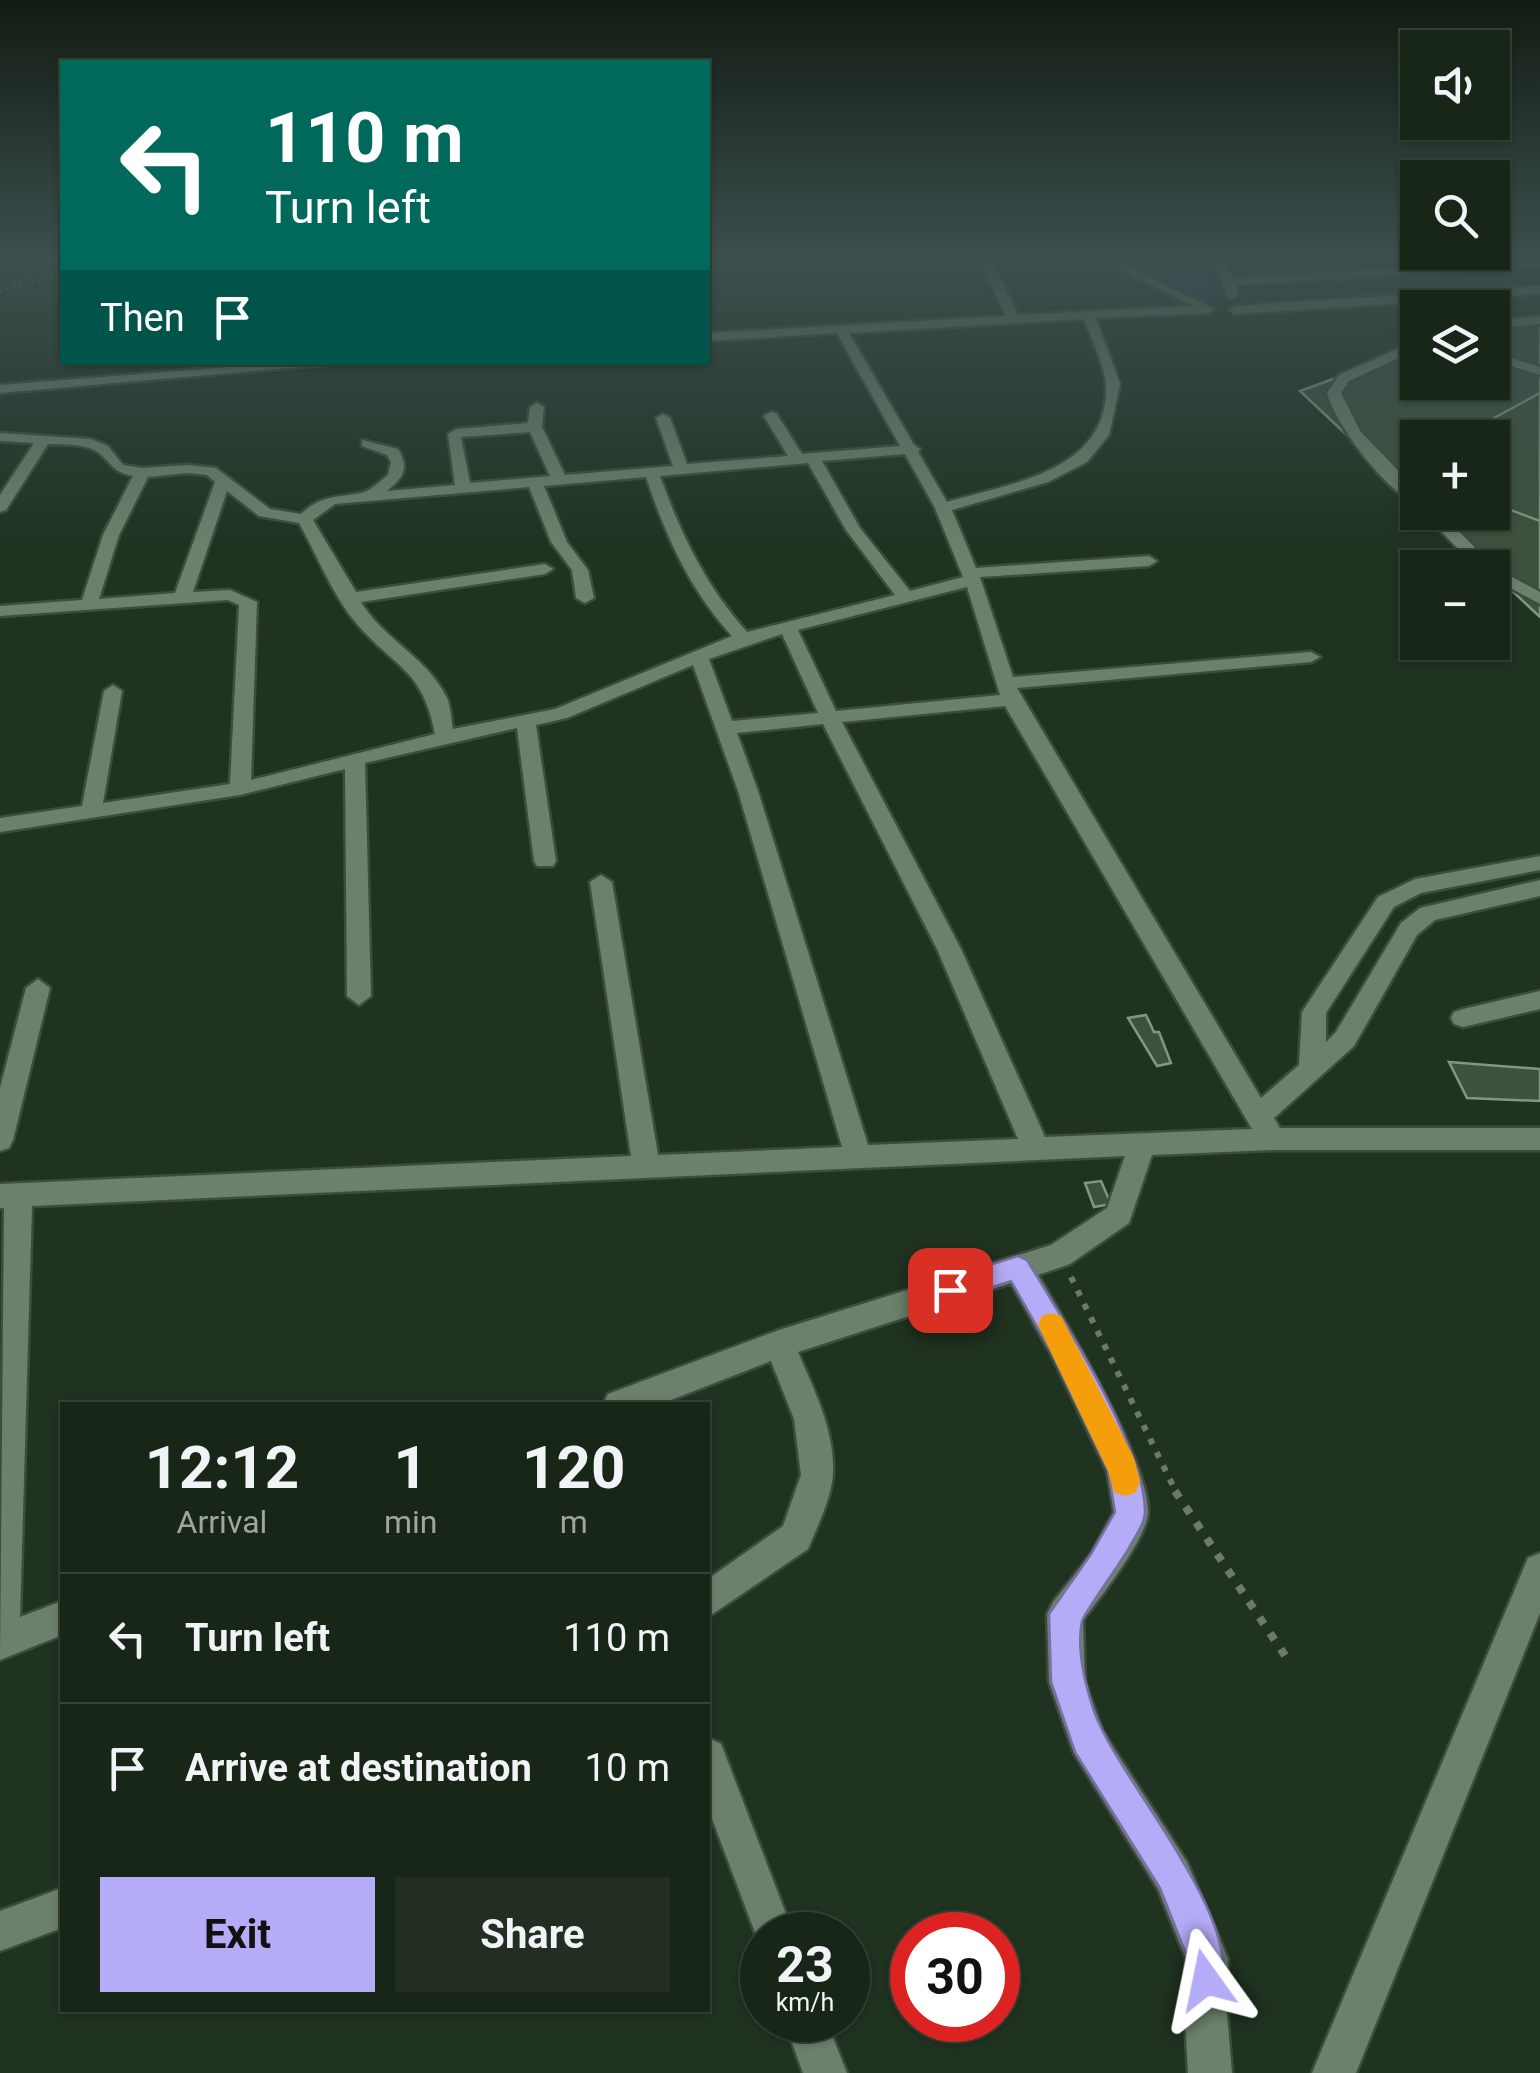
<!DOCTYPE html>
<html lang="en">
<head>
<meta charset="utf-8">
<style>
	body { margin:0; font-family:Roboto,sans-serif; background:#212e21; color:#f1f3f6; height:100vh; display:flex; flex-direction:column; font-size:38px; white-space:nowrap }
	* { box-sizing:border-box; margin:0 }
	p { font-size:32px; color:#9fa5a2 }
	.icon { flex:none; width:55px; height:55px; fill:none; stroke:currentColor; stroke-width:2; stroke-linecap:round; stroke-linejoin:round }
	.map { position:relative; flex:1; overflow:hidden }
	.sheet { position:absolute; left:60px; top:1402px; width:650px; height:610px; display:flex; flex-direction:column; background:#182618; border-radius:0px; box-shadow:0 2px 8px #0004,0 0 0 2px #364337 }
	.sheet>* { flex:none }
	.guide { position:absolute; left:60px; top:60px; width:650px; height:305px; border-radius:0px; box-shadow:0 2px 8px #0004,0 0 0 2px #364337; background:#00695c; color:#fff; overflow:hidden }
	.buttons { position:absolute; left:1400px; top:30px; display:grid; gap:20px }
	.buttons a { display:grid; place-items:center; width:110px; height:110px; border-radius:0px; background:#182618; box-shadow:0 2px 8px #0004,0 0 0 2px #364337; font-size:50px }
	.speed { position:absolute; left:740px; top:1912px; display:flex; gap:20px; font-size:50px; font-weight:700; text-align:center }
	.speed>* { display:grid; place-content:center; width:130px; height:130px; border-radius:50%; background:#182618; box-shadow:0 2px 8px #0004,0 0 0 2px #364337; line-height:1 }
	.speed small { font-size:25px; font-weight:400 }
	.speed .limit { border:15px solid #d22; background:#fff; color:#111 }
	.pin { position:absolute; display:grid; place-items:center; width:85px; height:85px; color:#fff; margin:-42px; border-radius:20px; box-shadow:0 5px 15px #0006 }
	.me { position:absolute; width:110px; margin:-55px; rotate:348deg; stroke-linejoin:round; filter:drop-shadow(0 0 8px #0008) }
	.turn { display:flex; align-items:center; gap:35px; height:210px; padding:0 40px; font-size:45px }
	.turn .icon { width:130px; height:130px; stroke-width:2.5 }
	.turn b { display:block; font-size:70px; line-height:85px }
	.then { display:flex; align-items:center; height:95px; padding:0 40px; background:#0003; gap:20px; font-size:38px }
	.eta { display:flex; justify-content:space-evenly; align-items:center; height:170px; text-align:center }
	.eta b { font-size:60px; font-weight:700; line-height:70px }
	.action { display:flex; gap:20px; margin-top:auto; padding:20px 40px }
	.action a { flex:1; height:115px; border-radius:0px; background:#b5acf8; color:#111; font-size:40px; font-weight:700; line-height:115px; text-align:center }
	.action a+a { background:#212e21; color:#f1f3f6 }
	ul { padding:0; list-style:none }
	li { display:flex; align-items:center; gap:30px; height:130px; padding:0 40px; border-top:2px solid #364337 }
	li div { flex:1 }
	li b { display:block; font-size:38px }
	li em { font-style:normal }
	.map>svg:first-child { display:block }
	.green { fill:#37305b }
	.building { fill:#3d513d; stroke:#819781; stroke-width:2.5 }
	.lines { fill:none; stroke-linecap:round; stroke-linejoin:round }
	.minor-casing { stroke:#3c4d3d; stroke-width:5 }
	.path-far2 { stroke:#6b7b6b; stroke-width:2.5; stroke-dasharray:2.5 4; stroke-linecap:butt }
	.path-far1 { stroke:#6b7b6b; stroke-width:6; stroke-dasharray:6 9; stroke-linecap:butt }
	.path { stroke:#6b7b6b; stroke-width:8; stroke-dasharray:8 11; stroke-linecap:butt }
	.minor { fill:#6c816c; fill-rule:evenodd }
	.route { fill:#b5acf8; stroke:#7670a1; stroke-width:2.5 }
	.slow { fill:#f59e0b }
</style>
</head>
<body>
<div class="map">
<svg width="1540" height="2073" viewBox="0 0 1540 2073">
	<rect width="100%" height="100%" fill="#203220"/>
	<!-- green -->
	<path class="green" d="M 1116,257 L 1195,257 L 1224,299 L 1206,302 Z"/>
	<!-- building -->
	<g class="building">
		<path d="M 1540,325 L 1540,617 L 1492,572 L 1492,568 L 1429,512 L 1492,512 L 1492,438 L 1418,438 L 1418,502 L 1300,391 L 1418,348 L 1418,382 L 1492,382 L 1492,329 Z"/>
		<path d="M 1540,393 L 1540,521 L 1492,503 L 1492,438 L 1457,438 Z"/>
		<path d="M 1146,1015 L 1154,1032 L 1159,1032 L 1171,1063 L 1157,1066 L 1128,1018 Z"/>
		<path d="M 1449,1062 L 1540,1069 L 1540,1101 L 1467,1098 Z"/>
		<path d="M 1101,1181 L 1111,1204 L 1094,1207 L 1085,1183 Z"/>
	</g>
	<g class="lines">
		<!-- minor casing -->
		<g class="minor-casing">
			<g id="minor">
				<path d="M 978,257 L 990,257 L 1018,315 L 1193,306 L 1095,257 L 1110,257 L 1214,309 L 1208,313 L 1096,318 L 1120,384 L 1109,435 L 1087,462 L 1048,482 L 952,510 L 976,568 L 1149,556 L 1157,561 L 1149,566 L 980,577 L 1013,677 L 1311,652 L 1320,657 L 1311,662 L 1017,688 L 1261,1098 L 1299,1065 L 1302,1012 L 1378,897 L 1415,879 L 1540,856 L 1540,870 L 1421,893 L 1394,907 L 1326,1013 L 1326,1042 L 1336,1032 L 1401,923 L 1420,908 L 1540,880 L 1540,896 L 1435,920 L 1417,935 L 1354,1046 L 1274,1118 L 1280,1128 L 1540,1128 L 1540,1150 L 1272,1150 L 1152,1155 L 1129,1223 L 1070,1264 L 1038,1275 C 1064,1320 1152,1466 1148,1514 C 1145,1541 1100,1598 1083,1620 L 1085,1682 L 1102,1730 L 1187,1862 L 1228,1959 L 1226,2001 L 1232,2073 L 1188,2073 L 1184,2001 L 1186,1959 L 1158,1889 L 1074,1753 L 1049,1682 L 1047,1614 L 1053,1602 L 1091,1554 L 1114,1512 L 1107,1471 L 1051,1354 L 1011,1283 L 798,1352 C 814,1390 835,1431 833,1473 C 832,1497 817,1527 808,1549 L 708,1617 L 708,1579 L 783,1526 L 801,1475 L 794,1419 L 771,1361 L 658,1405 L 603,1405 L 608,1394 L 779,1330 L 1051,1245 L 1107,1208 L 1125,1156 L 32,1206 L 20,1617 L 62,1601 L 62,1635 L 0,1660 L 4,1208 L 0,1208 L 0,1184 L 631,1156 L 590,882 L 601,875 L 612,882 L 658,1155 L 842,1147 L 738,791 L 693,665 L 567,718 L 536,725 L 556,861 L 553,866 L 537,866 L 534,861 L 517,728 L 365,763 L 371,996 L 359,1005 L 347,996 L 345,769 L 240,795 L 0,832 L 0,818 L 82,806 L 104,691 L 113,685 L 122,691 L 103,803 L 230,784 L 239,605 L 228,600 L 0,616 L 0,606 L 82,600 L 103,535 L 133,476 C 113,472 113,465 99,453 C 86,443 64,445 48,444 L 6,510 L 0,512 L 0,495 L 34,443 L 0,441 L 0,433 L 91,439 L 108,446 L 123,465 L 142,468 L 188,465 L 216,468 L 270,509 L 301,514 C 321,495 336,498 361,493 C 371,491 380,481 388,475 L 391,462 L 387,455 L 362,446 L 362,440 L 398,449 C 410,468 403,478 387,491 L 455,485 L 448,434 L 457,429 L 528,423 L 530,407 L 537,403 L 544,407 L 542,427 L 565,475 L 673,466 L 656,418 L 663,414 L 670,418 L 687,464 L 788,456 L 764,416 L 771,412 L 776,413 L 802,454 L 900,446 L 837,333 L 708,341 L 708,333 L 1006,316 ZM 1084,319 C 1091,338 1105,365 1106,385 C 1109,472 1011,483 947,502 L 918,452 L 920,449 L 914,445 L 849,333 ZM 530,432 L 550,476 L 470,483 L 461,437 ZM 905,454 L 935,508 L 963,577 L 910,591 L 860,528 L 822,461 ZM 808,463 L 846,530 L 895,595 L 747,632 C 705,585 681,534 660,476 ZM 188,473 L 207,475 L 215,482 L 175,593 L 99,599 L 119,535 L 148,477 ZM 646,477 C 666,536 689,589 732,636 L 555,709 L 453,729 C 451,720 451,707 447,698 C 428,658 383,639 361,602 L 545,574 L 553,569 L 545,564 L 356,592 L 313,520 L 335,504 L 529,487 L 551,542 L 572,570 L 576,598 L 585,603 L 594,598 L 588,570 L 567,542 L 544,486 ZM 227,491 L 259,516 L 299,523 C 317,555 333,596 357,624 C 395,668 423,669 435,734 L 251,780 L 257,602 L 230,590 L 193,592 ZM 967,587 L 1000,695 L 836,711 L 798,630 ZM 782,634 L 818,713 L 732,721 L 709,659 ZM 1005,706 L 1252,1129 L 1045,1137 L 961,949 L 842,722 ZM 823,724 L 937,949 L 1018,1139 L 868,1145 L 758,791 L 737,733 Z"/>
				<path d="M 1208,257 L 1220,257 L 1233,278 L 1540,260 L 1540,266 L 1235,285 L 1238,295 L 1232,299 L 1226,295 L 1219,272 Z"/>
				<path d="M 1540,286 L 1540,294 L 1235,314 L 1229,310 L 1235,306 Z"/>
				<path d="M 1540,316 L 1540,324 L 1492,329 L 1492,321 Z"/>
				<path d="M 1418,340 L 1418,349 L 1349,381 L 1341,393 L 1361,432 L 1418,491 L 1418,505 C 1385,490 1337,427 1327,393 L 1339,375 Z"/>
				<path d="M 1492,352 L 1540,367 L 1540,375 L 1492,360 Z"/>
				<path d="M 294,362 L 358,362 L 0,393 L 0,385 Z"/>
				<path d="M 1422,512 L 1440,512 L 1494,567 L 1540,592 L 1540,604 L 1492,578 L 1492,568 L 1477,568 Z"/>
				<path d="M 38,979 L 50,988 L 13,1140 L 9,1148 L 0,1151 L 0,1088 L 26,988 Z"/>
				<path d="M 1540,991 L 1540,1009 L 1463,1027 L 1454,1024 L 1451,1018 L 1454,1012 L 1463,1009 Z"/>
				<path d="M 1540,1553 L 1540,1613 L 1356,2073 L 1312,2073 L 1528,1558 Z"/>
				<path d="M 708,1738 L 721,1744 L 794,1935 L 762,1935 L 762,1951 L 708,1808 Z"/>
				<path d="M 62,1888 L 62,1928 L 0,1951 L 0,1911 Z"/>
				<path d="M 784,2020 L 826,2020 L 847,2073 L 803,2073 Z"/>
			</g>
		</g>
		<!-- path-far2 -->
		<g class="path-far2">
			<path d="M 13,285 L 33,271 L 36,257"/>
			<path d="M 0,291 L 62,276"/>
		</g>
		<!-- path-far1 -->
		<path class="path-far1" d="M 1071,1277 L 1177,1494"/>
		<!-- path -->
		<path class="path" d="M 1175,1491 L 1288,1660"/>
		<!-- minor -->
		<use href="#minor" class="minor"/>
	</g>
	<!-- sky -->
	<linearGradient id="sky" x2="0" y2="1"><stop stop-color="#121c12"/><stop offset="0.47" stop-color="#3c4f4e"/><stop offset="1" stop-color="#3c4f4e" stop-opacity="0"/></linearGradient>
	<rect width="1540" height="547" fill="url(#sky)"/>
	<!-- route -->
	<path class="route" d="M 1018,1256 L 1027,1260 C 1061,1316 1145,1448 1145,1511 C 1145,1523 1136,1535 1130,1546 C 1123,1560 1083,1614 1082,1621 C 1076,1650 1085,1684 1094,1711 C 1118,1780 1249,1922 1219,1993 L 1206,1999 L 1193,1993 L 1187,1980 L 1188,1959 L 1160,1888 L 1075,1752 L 1051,1682 L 1049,1614 L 1091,1554 L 1115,1512 L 1108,1470 L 1052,1353 L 1011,1281 L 950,1301 L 940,1298 L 936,1290 L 940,1281 Z"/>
	<!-- slow -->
	<path class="slow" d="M 1051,1313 L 1061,1316 L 1134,1458 L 1140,1481 L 1136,1492 L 1125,1496 L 1114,1492 L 1108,1471 L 1038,1325 L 1042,1316 Z"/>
</svg>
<div class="buttons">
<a><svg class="icon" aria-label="sound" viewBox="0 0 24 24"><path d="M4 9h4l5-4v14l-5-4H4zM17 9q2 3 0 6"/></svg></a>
<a><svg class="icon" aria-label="search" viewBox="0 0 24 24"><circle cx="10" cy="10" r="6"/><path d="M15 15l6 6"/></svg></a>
<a><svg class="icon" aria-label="layers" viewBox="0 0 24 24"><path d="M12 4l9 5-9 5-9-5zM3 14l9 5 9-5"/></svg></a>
<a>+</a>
<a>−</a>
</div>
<div class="speed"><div>23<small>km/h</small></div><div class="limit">30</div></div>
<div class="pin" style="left:950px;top:1290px;background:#d93025"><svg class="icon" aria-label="arrive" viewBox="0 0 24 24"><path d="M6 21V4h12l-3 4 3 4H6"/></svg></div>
<svg class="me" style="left:1206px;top:1980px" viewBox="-20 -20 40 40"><path d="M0-17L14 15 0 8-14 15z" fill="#b5acf8" stroke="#fff" stroke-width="4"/></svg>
<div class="guide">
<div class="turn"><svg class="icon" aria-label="left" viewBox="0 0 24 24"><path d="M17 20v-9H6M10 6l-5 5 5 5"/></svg><div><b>110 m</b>Turn left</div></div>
<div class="then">Then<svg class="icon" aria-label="arrive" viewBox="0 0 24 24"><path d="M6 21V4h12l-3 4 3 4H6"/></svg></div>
</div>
<section class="sheet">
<div class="eta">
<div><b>12:12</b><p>Arrival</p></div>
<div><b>1</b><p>min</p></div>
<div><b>120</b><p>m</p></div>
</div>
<ul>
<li><svg class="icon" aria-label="left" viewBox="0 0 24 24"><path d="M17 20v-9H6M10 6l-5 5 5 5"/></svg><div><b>Turn left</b></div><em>110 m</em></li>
<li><svg class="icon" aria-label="arrive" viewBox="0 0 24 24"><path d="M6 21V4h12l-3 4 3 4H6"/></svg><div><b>Arrive at destination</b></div><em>10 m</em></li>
</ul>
<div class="action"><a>Exit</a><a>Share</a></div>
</section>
</div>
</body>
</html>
